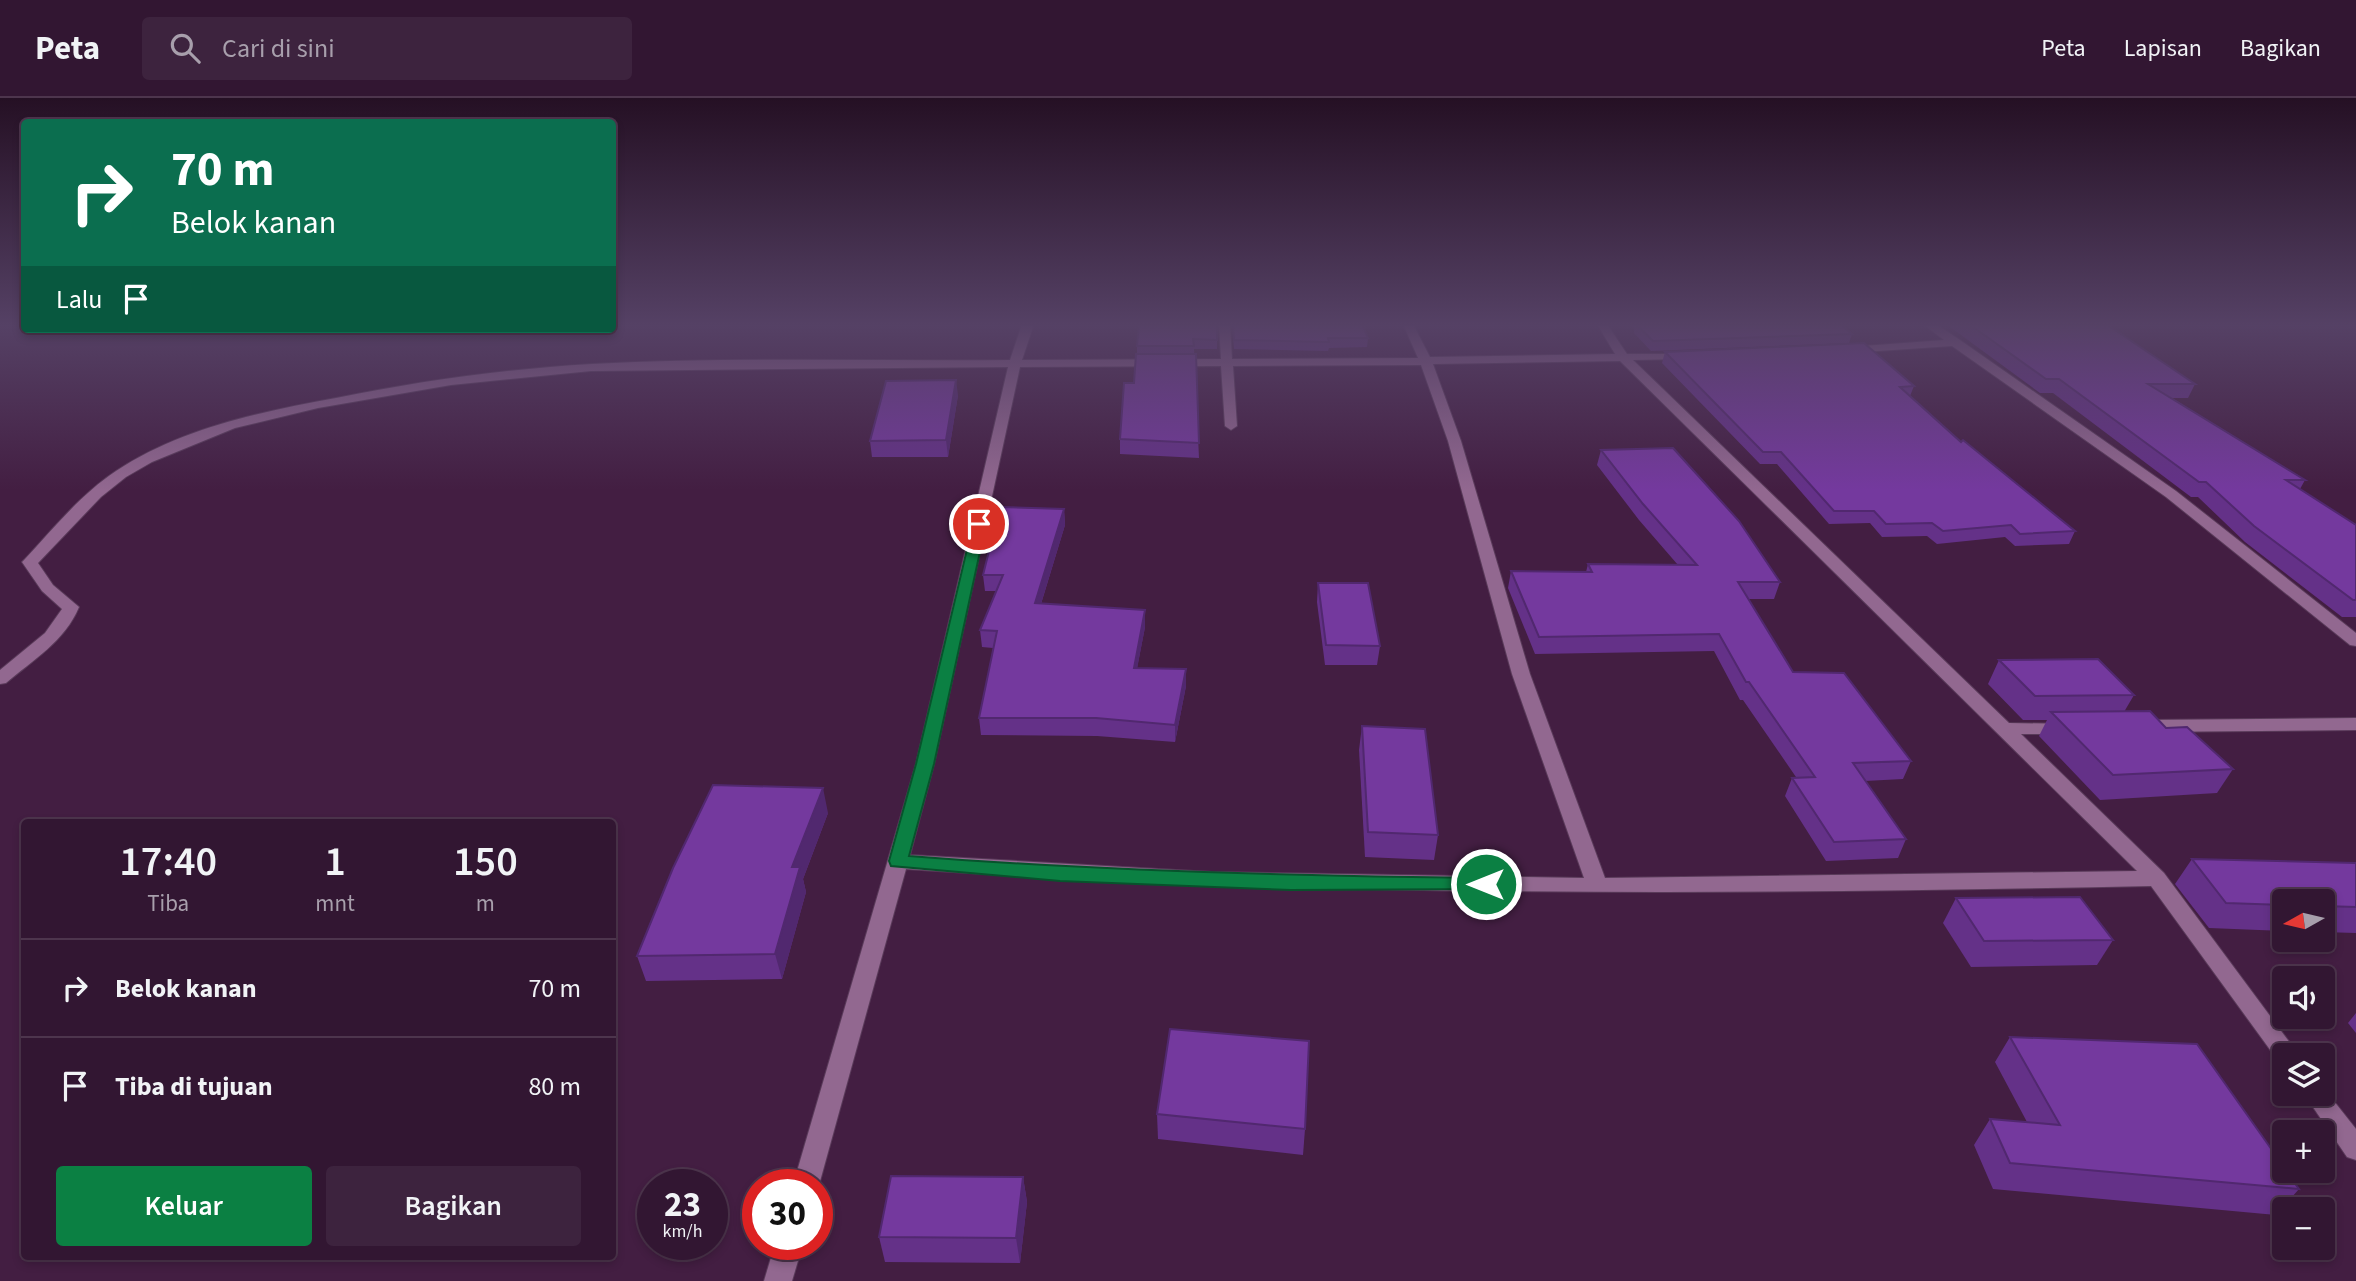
<!DOCTYPE html>
<html lang="id">
<head>
<meta charset="utf-8">
<style>
	body { margin:0; font-family:"Source Sans 3",sans-serif; background:#3d233e; color:#f1f3f6; height:100vh; display:flex; flex-direction:column; font-size:26px; white-space:nowrap }
	* { box-sizing:border-box; margin:0 }
	p { font-size:23px; color:#a89fac }
	.icon { flex:none; width:38px; height:38px; fill:none; stroke:currentColor; stroke-width:2; stroke-linecap:round; stroke-linejoin:round }
	.map { position:relative; flex:1; overflow:hidden }
	.drawer { position:absolute; left:21px; top:721px; width:595px; height:441px; display:flex; flex-direction:column; background:#321632; border-radius:7px; box-shadow:0 4px 10px #0003,0 0 0 2px #4d354d }
	.drawer>* { flex:none }
	.hud { position:absolute; left:21px; top:21px; width:595px; height:214px; border-radius:7px; box-shadow:0 4px 10px #0003,0 0 0 2px #4d354d; background:#0b6e4f; color:#fff; overflow:hidden }
	.needle { width:46px; rotate:262deg }
	.controls { position:absolute; left:2272px; top:791px; display:grid; gap:14px }
	.controls a { display:grid; place-items:center; width:63px; height:63px; border-radius:7px; background:#321632; box-shadow:0 4px 10px #0003,0 0 0 2px #4d354d; font-size:35px }
	.speed { position:absolute; left:637px; top:1071px; display:flex; gap:14px; font-size:35px; font-weight:700; text-align:center }
	.speed>* { display:grid; place-content:center; width:91px; height:91px; border-radius:50%; background:#321632; box-shadow:0 4px 10px #0003,0 0 0 2px #4d354d; line-height:1 }
	.speed small { font-size:18px; font-weight:400 }
	.speed .limit { border:10px solid #d22; background:#fff; color:#111 }
	.pin { position:absolute; display:grid; place-items:center; width:60px; height:60px; color:#fff; margin:-30px; border:4px solid #fff; border-radius:50%; box-shadow:0 2px 7px #0007 }
	.me { position:absolute; width:77px; margin:-38px; rotate:270deg; stroke-linejoin:round; filter:drop-shadow(0 0 5px #0008) }
	.turn { display:flex; align-items:center; gap:24px; height:147px; padding:0 35px; font-size:32px }
	.turn .icon { width:91px; height:91px; stroke-width:2.5 }
	.turn b { display:block; font-size:49px; line-height:60px }
	.then { display:flex; align-items:center; height:66px; padding:0 35px; background:#0003; gap:14px; font-size:26px }
	.eta { display:flex; justify-content:space-evenly; align-items:center; height:119px; text-align:center }
	.eta b { font-size:42px; font-weight:600; line-height:49px }
	.action { display:flex; gap:14px; margin-top:auto; padding:14px 35px }
	.action a { flex:1; height:80px; border-radius:7px; background:#0b8043; color:#fff; font-size:28px; font-weight:600; line-height:80px; text-align:center }
	.action a+a { background:#3d233e; color:#f1f3f6 }
	ul { padding:0; list-style:none }
	li { display:flex; align-items:center; gap:21px; height:98px; padding:0 35px; border-top:2px solid #4d354d }
	li div { flex:1 }
	li b { display:block; font-size:26px }
	li em { font-style:normal }
	header { display:flex; align-items:center; gap:42px; box-sizing:border-box; height:98px; padding:0 35px; background:#321632; border-bottom:2px solid #4d354d }
	header strong { font-size:33px }
	nav { display:flex; gap:38px; margin-inline-start:auto; font-size:24px }
	.search { width:490px; height:63px; background:#3d233e; display:flex; align-items:center; gap:18px; box-sizing:border-box; padding:0 24px; border-radius:7px; color:#a89fac; font-size:26px }
	.map>svg:first-child { display:block }
	.lines { fill:none; stroke-linecap:round; stroke-linejoin:round }
	.minor-casing { stroke:#593a59; stroke-width:2 }
	.minor { fill:#926890; fill-rule:evenodd }
	.wall { fill:#643188 }
	.shaded-wall { fill:#51286f }
	.building { fill:#74399e; stroke:#51286f; stroke-width:2 }
	.route { fill:#0b8043; stroke:#07532c; stroke-width:2 }
</style>
</head>
<body>
<header>
<strong>Peta</strong>
<div class="search"><svg class="icon" aria-label="search" viewBox="0 0 24 24"><circle cx="10" cy="10" r="6"/><path d="M15 15l6 6"/></svg>Cari di sini</div>
<nav><a>Peta</a><a>Lapisan</a><a>Bagikan</a></nav>
</header>
<div class="map">
<svg width="2356" height="1183" viewBox="0 0 2356 1183">
	<rect width="100%" height="100%" fill="#431e42"/>
	<g class="lines">
		<!-- minor casing -->
		<g class="minor-casing">
			<g id="minor">
				<path d="M 1022,226 L 1034,226 L 1022,262 L 1221,261 L 1219,226 L 1230,226 L 1232,261 L 1418,260 L 1403,226 L 1413,226 L 1430,259 L 1615,256 L 1597,226 L 1607,226 L 1627,256 L 1688,256 L 1690,258 L 1684,261 L 1633,262 L 2009,625 L 2072,626 L 2075,630 L 2072,634 L 2066,636 L 2021,636 L 2164,775 L 2299,957 L 2284,957 L 2284,966 L 2279,964 L 2151,788 C 1735,797 1321,799 906,771 L 819,1087 L 817,1091 L 817,1087 L 793,1087 L 916,666 L 1008,269 L 591,273 L 451,287 L 318,310 L 235,330 L 152,364 L 126,379 L 101,399 L 38,465 L 53,487 L 79,509 C 65,543 33,562 6,585 L 0,586 L 0,572 L 45,535 L 62,511 L 42,493 L 22,464 L 25,461 C 53,431 81,396 116,373 C 181,330 260,314 336,300 C 420,283 506,271 592,266 C 731,259 871,263 1010,262 ZM 1620,263 L 2137,773 L 1605,780 L 1530,576 L 1461,343 L 1433,266 ZM 1421,267 L 1448,343 L 1512,576 L 1584,780 L 1212,774 L 910,757 L 934,666 L 1020,269 L 1221,268 L 1225,328 L 1231,332 L 1237,328 L 1233,268 Z"/>
				<path d="M 1923,226 L 1936,226 L 1960,242 L 2176,393 L 2356,535 L 2356,548 L 2350,547 L 2166,399 L 1952,248 L 1849,255 L 1843,252 L 1849,249 L 1944,242 Z"/>
				<path d="M 2356,620 L 2356,632 L 2143,634 L 2134,628 L 2143,622 Z"/>
				<path d="M 2322,988 L 2356,1031 L 2356,1062 L 2347,1059 L 2304,996 L 2322,996 Z"/>
				<path d="M 775,1146 L 803,1146 L 792,1183 L 764,1183 Z"/>
			</g>
		</g>
		<!-- minor -->
		<use href="#minor" class="minor"/>
	</g>
	<!-- wall -->
	<g class="wall">
		<path d="M 1217,226 L 1217,251 L 1194,251 L 1199,360 L 1120,356 L 1120,341 L 1134,285 L 1137,256 L 1137,248 Z"/>
		<path d="M 1232,226 L 1372,226 L 1372,227 L 1363,227 L 1368,240 L 1367,249 L 1329,250 L 1328,253 L 1234,251 Z"/>
		<path d="M 1630,226 L 1840,226 L 1852,236 L 1849,245 L 1651,253 L 1634,235 L 1634,230 Z"/>
		<path d="M 1946,226 L 2106,226 L 2195,286 L 2188,300 L 2172,300 L 2305,382 L 2300,391 L 2356,427 L 2356,519 L 2342,519 L 2245,444 L 2198,399 L 2191,399 L 2053,295 L 2040,295 Z"/>
		<path d="M 1665,254 L 1914,288 L 1910,298 L 1961,344 L 2075,433 L 2069,446 L 2015,448 L 2005,439 L 1937,446 L 1927,438 L 1882,439 L 1870,425 L 1829,426 L 1777,366 L 1760,366 L 1662,265 Z"/>
		<path d="M 958,297 L 948,359 L 872,359 L 870,343 Z"/>
		<path d="M 1601,352 L 1780,484 L 1774,501 L 1748,501 L 1793,574 L 1911,663 L 1903,681 L 1865,683 L 1906,741 L 1898,760 L 1826,763 L 1785,698 L 1792,680 L 1796,679 L 1743,602 L 1740,602 L 1714,553 L 1535,556 L 1508,490 L 1511,473 L 1586,474 L 1588,466 L 1678,467 L 1639,422 L 1597,367 Z"/>
		<path d="M 1064,411 L 1065,427 L 1041,506 L 1145,512 L 1145,529 L 1137,570 L 1186,588 L 1175,644 L 1097,638 L 981,637 L 979,620 L 993,550 L 982,549 L 980,532 L 996,493 L 985,493 L 983,477 Z"/>
		<path d="M 1318,485 L 1380,548 L 1377,567 L 1325,567 L 1317,504 Z"/>
		<path d="M 1999,562 L 2134,597 L 2124,614 L 2166,630 L 2233,671 L 2217,695 L 2100,702 L 2039,638 L 2047,622 L 2023,622 L 1988,586 Z"/>
		<path d="M 1362,628 L 1438,737 L 1434,762 L 1365,759 L 1359,652 Z"/>
		<path d="M 828,715 L 803,781 L 806,794 L 782,881 L 646,883 L 637,858 Z"/>
		<path d="M 2192,761 L 2356,765 L 2356,835 L 2322,834 L 2322,803 L 2284,803 L 2284,833 L 2209,830 L 2175,786 Z"/>
		<path d="M 1956,800 L 2113,842 L 2097,867 L 1971,869 L 1943,825 Z"/>
		<path d="M 2356,915 L 2356,935 L 2348,925 Z"/>
		<path d="M 2010,939 L 2299,1091 L 2276,1117 L 1993,1091 L 1974,1047 L 1990,1021 L 2027,1024 L 1995,964 Z"/>
		<path d="M 1157,1016 L 1305,1031 L 1303,1057 L 1158,1041 Z"/>
		<path d="M 1023,1079 L 1027,1104 L 1020,1165 L 885,1164 L 879,1139 Z"/>
	</g>
	<!-- shaded-wall -->
	<g class="shaded-wall">
		<path d="M 956,282 L 958,297 L 948,359 L 946,342 Z"/>
		<path d="M 1064,411 L 1065,427 L 1036,522 L 1035,505 Z"/>
		<path d="M 1145,512 L 1145,529 L 1134,587 L 1134,570 Z"/>
		<path d="M 1186,571 L 1186,588 L 1175,644 L 1175,627 Z"/>
		<path d="M 823,690 L 828,715 L 803,781 L 806,794 L 782,881 L 775,856 L 792,769 Z"/>
		<path d="M 1023,1079 L 1027,1104 L 1020,1165 L 1016,1140 Z"/>
	</g>
	<!-- building -->
	<g class="building">
		<path d="M 1139,226 L 1217,226 L 1217,242 L 1193,241 L 1194,248 L 1137,248 Z"/>
		<path d="M 1233,226 L 1362,226 L 1368,240 L 1328,240 L 1329,244 L 1234,242 Z"/>
		<path d="M 1636,226 L 1840,226 L 1852,236 L 1653,243 Z"/>
		<path d="M 1969,226 L 2106,226 L 2195,286 L 2148,286 L 2305,382 L 2286,382 L 2356,427 L 2356,502 L 2353,502 L 2254,428 L 2206,384 L 2199,384 L 2059,281 L 2046,281 Z"/>
		<path d="M 1864,245 L 1914,288 L 1900,289 L 1961,344 L 1963,342 L 2075,433 L 2020,436 L 2011,427 L 1943,433 L 1932,425 L 1886,426 L 1874,413 L 1834,413 L 1781,354 L 1763,354 L 1665,254 Z"/>
		<path d="M 1136,256 L 1196,256 L 1199,345 L 1120,341 L 1124,285 L 1134,285 Z"/>
		<path d="M 956,282 L 946,342 L 870,343 L 886,283 Z"/>
		<path d="M 1673,350 L 1739,423 L 1780,484 L 1738,484 L 1793,574 L 1844,575 L 1911,663 L 1853,665 L 1906,741 L 1834,744 L 1792,680 L 1815,679 L 1749,584 L 1746,584 L 1719,536 L 1539,539 L 1511,473 L 1592,474 L 1588,466 L 1697,467 L 1643,406 L 1601,352 Z"/>
		<path d="M 1000,409 L 1064,411 L 1035,505 L 1145,512 L 1134,570 L 1186,571 L 1175,627 L 1096,620 L 979,620 L 997,533 L 980,532 L 1003,477 L 983,477 Z"/>
		<path d="M 1318,485 L 1368,485 L 1380,548 L 1326,547 Z"/>
		<path d="M 2098,561 L 2134,597 L 2035,598 L 1999,562 Z"/>
		<path d="M 2150,613 L 2166,630 L 2187,629 L 2233,671 L 2113,677 L 2051,614 Z"/>
		<path d="M 1362,628 L 1425,631 L 1438,737 L 1368,734 Z"/>
		<path d="M 713,687 L 823,690 L 792,769 L 800,769 L 775,856 L 637,858 L 673,770 Z"/>
		<path d="M 2192,761 L 2356,765 L 2356,809 L 2322,808 L 2322,803 L 2284,803 L 2284,807 L 2226,805 Z"/>
		<path d="M 2080,799 L 2113,842 L 1984,843 L 1956,800 Z"/>
		<path d="M 1170,931 L 1309,943 L 1305,1031 L 1157,1016 Z"/>
		<path d="M 2010,939 L 2197,946 L 2284,1069 L 2284,1073 L 2286,1073 L 2299,1091 L 2010,1065 L 1990,1021 L 2060,1027 Z"/>
		<path d="M 891,1078 L 1023,1079 L 1016,1140 L 879,1139 Z"/>
	</g>
	<!-- sky -->
	<linearGradient id="sky" x2="0" y2="1"><stop stop-color="#251024"/><stop offset="0.58" stop-color="#554165"/><stop offset="1" stop-color="#554165" stop-opacity="0"/></linearGradient>
	<rect width="2356" height="392" fill="url(#sky)"/>
	<!-- route -->
	<path class="route" d="M 979,422 L 986,426 L 934,666 L 909,758 C 1101,773 1293,778 1486,780 L 1492,782 L 1495,786 L 1492,791 L 1291,792 L 1060,783 L 891,768 L 889,763 L 916,666 L 973,426 Z"/>
</svg>
<div class="controls">
<a><svg class="needle" viewBox="-14 -14 28 28"><path d="M0-13l5 13h-10z" fill="#e53935"/><path d="M0 13l5-13h-10z" fill="#a89fac"/></svg></a>
<a><svg class="icon" aria-label="sound" viewBox="0 0 24 24"><path d="M4 9h4l5-4v14l-5-4H4zM17 9q2 3 0 6"/></svg></a>
<a><svg class="icon" aria-label="layers" viewBox="0 0 24 24"><path d="M12 4l9 5-9 5-9-5zM3 14l9 5 9-5"/></svg></a>
<a>+</a>
<a>−</a>
</div>
<div class="speed"><div>23<small>km/h</small></div><div class="limit">30</div></div>
<div class="pin" style="left:979px;top:426px;background:#d93025"><svg class="icon" aria-label="arrive" viewBox="0 0 24 24"><path d="M6 21V4h12l-3 4 3 4H6"/></svg></div>
<svg class="me" style="left:1486px;top:786px" viewBox="-20 -20 40 40"><circle r="17" fill="#0b8043" stroke="#fff" stroke-width="3"/><path d="M0-11L8 9 0 5-8 9z" fill="#fff"/></svg>
<div class="hud">
<div class="turn"><svg class="icon" aria-label="right" viewBox="0 0 24 24"><path d="M7 20v-9h11M14 6l5 5-5 5"/></svg><div><b>70 m</b>Belok kanan</div></div>
<div class="then">Lalu<svg class="icon" aria-label="arrive" viewBox="0 0 24 24"><path d="M6 21V4h12l-3 4 3 4H6"/></svg></div>
</div>
<section class="drawer">
<div class="eta">
<div><b>17:40</b><p>Tiba</p></div>
<div><b>1</b><p>mnt</p></div>
<div><b>150</b><p>m</p></div>
</div>
<ul>
<li><svg class="icon" aria-label="right" viewBox="0 0 24 24"><path d="M7 20v-9h11M14 6l5 5-5 5"/></svg><div><b>Belok kanan</b></div><em>70 m</em></li>
<li><svg class="icon" aria-label="arrive" viewBox="0 0 24 24"><path d="M6 21V4h12l-3 4 3 4H6"/></svg><div><b>Tiba di tujuan</b></div><em>80 m</em></li>
</ul>
<div class="action"><a>Keluar</a><a>Bagikan</a></div>
</section>
</div>
</body>
</html>
